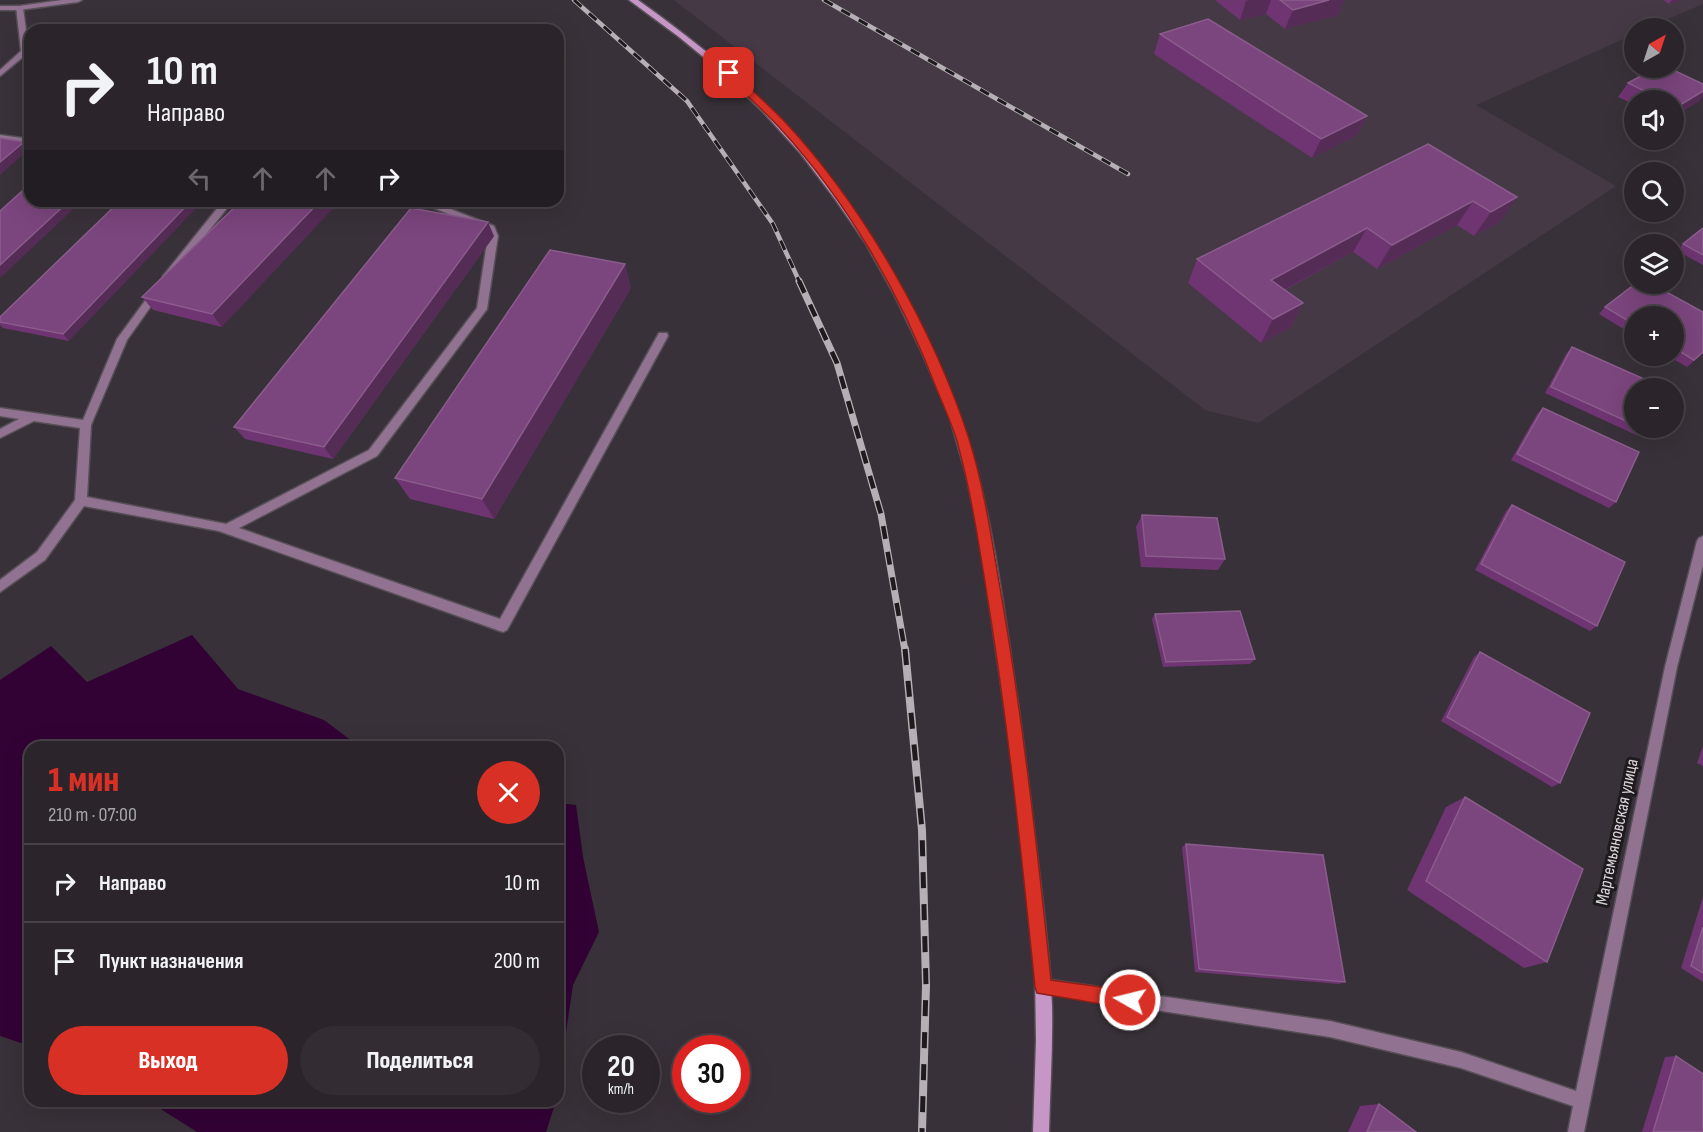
<!DOCTYPE html>
<html lang="ru">
<head>
<meta charset="utf-8">
<style>
	body { margin:0; font-family:"Sofia Sans Condensed",sans-serif; background:#332d33; color:#f1f3f6; height:100vh; display:flex; flex-direction:column; font-size:22px; white-space:nowrap }
	* { box-sizing:border-box; margin:0 }
	p { font-size:20px; color:#a6a5a9 }
	.icon { flex:none; width:33px; height:33px; fill:none; stroke:currentColor; stroke-width:2; stroke-linecap:round; stroke-linejoin:round }
	.map { position:relative; flex:1; overflow:hidden }
	.side { position:absolute; left:24px; top:741px; width:540px; height:366px; display:flex; flex-direction:column; background:#2b252b; border-radius:18px; box-shadow:0 6px 24px #0002,0 0 0 2px #474247 }
	.side>* { flex:none }
	.banner { position:absolute; left:24px; top:24px; width:540px; height:183px; border-radius:18px; box-shadow:0 6px 24px #0002,0 0 0 2px #474247; background:#2b252b; color:#f1f3f6; overflow:hidden }
	.needle { width:39px; rotate:39deg }
	.fabs { position:absolute; left:1624px; top:18px; display:grid; gap:12px }
	.fabs a { display:grid; place-items:center; width:60px; height:60px; border-radius:50%; background:#2b252b; box-shadow:0 6px 24px #0002,0 0 0 2px #474247; font-size:30px }
	.speed { position:absolute; left:582px; top:1035px; display:flex; gap:12px; font-size:30px; font-weight:700; text-align:center }
	.speed>* { display:grid; place-content:center; width:78px; height:78px; border-radius:50%; background:#2b252b; box-shadow:0 6px 24px #0002,0 0 0 2px #474247; line-height:1 }
	.speed small { font-size:15px; font-weight:400 }
	.speed .limit { border:9px solid #d22; background:#fff; color:#111 }
	.pin { position:absolute; display:grid; place-items:center; width:51px; height:51px; color:#fff; margin:-26px; border-radius:12px; box-shadow:0 3px 9px #0006 }
	.me { position:absolute; width:66px; margin:-33px; rotate:278deg; stroke-linejoin:round; filter:drop-shadow(0 0 4px #0008) }
	.turn { display:flex; align-items:center; gap:21px; height:126px; padding:0 24px; font-size:27px }
	.turn .icon { width:78px; height:78px; stroke-width:2.5 }
	.turn b { display:block; font-size:42px; line-height:51px }
	.lanes { display:flex; align-items:center; height:57px; padding:0 24px; background:#0003; justify-content:center; gap:30px; direction:ltr }
	.lanes .off { opacity:.35 }
	.round { display:grid; place-items:center; flex:none; width:63px; height:63px; border-radius:32px; background:#332d33 }
	.overview { display:flex; align-items:center; justify-content:space-between; height:102px; padding:0 24px }
	h1 { font-size:36px; font-weight:800; line-height:45px; color:#d93025 }
	.button { display:flex; gap:12px; margin-top:auto; padding:12px 24px }
	.button a { flex:1; height:69px; border-radius:36px; background:#d93025; color:#fff; font-size:24px; font-weight:800; line-height:69px; text-align:center }
	.button a+a { background:#332d33; color:#f1f3f6 }
	ul { padding:0; list-style:none }
	li { display:flex; align-items:center; gap:18px; height:78px; padding:0 24px; border-top:2px solid #474247 }
	li div { flex:1 }
	li b { display:block; font-size:22px }
	li em { font-style:normal }
	.map>svg:first-child { display:block }
	.built { fill:#453946 }
	.water { fill:#320235 }
	.lines { fill:none; stroke-linecap:round; stroke-linejoin:round }
	.service-casing { stroke:#564f56; stroke-width:3 }
	.minor-casing { stroke:#564f56; stroke-width:3 }
	.secondary-casing { stroke:#564f56; stroke-width:3 }
	.service { fill:#917391; fill-rule:evenodd }
	.minor { fill:#917391; fill-rule:evenodd }
	.secondary { fill:#c596c6; fill-rule:evenodd }
	.rail-far2-casing { stroke:#b6b0b6; stroke-width:4.5 }
	.rail-far1-casing { stroke:#b6b0b6; stroke-width:7 }
	.rail-casing { stroke:#b6b0b6; stroke-width:8 }
	.rail-far2 { stroke:#1e1a1e; stroke-width:3; stroke-dasharray:10; stroke-linecap:butt }
	.rail-far1 { stroke:#1e1a1e; stroke-width:4.5; stroke-dasharray:13; stroke-linecap:butt }
	.rail { stroke:#1e1a1e; stroke-width:5; stroke-dasharray:16; stroke-linecap:butt }
	.wall { fill:#6f3472 }
	.shaded-wall { fill:#552c56 }
	.building { fill:#7b457d; stroke:#8a5c8c; stroke-width:1.5 }
	.route { fill:#d93025; stroke:#8d1f18; stroke-width:1.5 }
	.labels { text-anchor:middle; dominant-baseline:central; stroke-width:6; stroke-linejoin:round; paint-order:stroke }
	.street-label { font-size:18px; fill:#dad5da; stroke:#1e1a1e }
</style>
</head>
<body>
<div class="map">
<svg width="1703" height="1132" viewBox="0 0 1703 1132">
	<rect width="100%" height="100%" fill="#393139"/>
	<!-- built -->
	<path class="built" d="M 674,0 L 1703,0 L 1703,4 L 1647,28 L 1635,28 L 1635,34 L 1476,105 L 1616,186 L 1258,423 L 1205,410 Z"/>
	<!-- water -->
	<g class="water">
		<path d="M 192,635 L 238,689 L 324,720 L 360,747 L 30,747 L 30,1046 L 0,1036 L 0,680 L 51,646 L 87,682 Z"/>
		<path d="M 558,803 L 576,805 L 583,857 L 599,932 L 573,985 L 558,1087 Z"/>
		<path d="M 148,1101 L 556,1101 L 546,1132 L 197,1132 Z"/>
	</g>
	<g class="lines">
		<!-- service casing -->
		<g class="service-casing">
			<g id="service">
				<path d="M 16,6 L 23,8 L 29,52 L 0,76 L 0,70 L 21,51 Z"/>
				<path d="M 0,135 L 30,139 L 30,145 L 0,141 Z"/>
				<path d="M 223,201 L 233,201 L 169,280 L 163,280 L 163,276 Z"/>
				<path d="M 417,201 L 430,201 L 494,226 L 498,236 L 487,309 L 377,456 L 239,528 L 500,619 L 659,333 L 667,333 L 668,336 L 507,630 L 503,632 L 219,531 L 84,506 L 45,560 L 0,592 L 0,580 L 37,552 L 75,500 L 80,428 L 34,421 L 0,438 L 0,429 L 19,419 L 0,416 L 0,408 L 83,420 L 117,339 L 153,290 L 156,289 L 161,292 L 127,340 L 91,425 L 87,497 L 226,524 L 369,450 L 477,308 L 488,236 L 487,230 Z"/>
			</g>
		</g>
		<!-- minor casing -->
		<g class="minor-casing">
			<g id="minor">
				<path d="M 62,0 L 82,0 L 78,2 L 19,10 L 0,10 L 0,6 L 19,6 Z"/>
				<path d="M 1703,536 L 1703,565 L 1677,667 L 1584,1132 L 1568,1132 L 1573,1106 L 1461,1068 L 1330,1037 L 1039,992 L 1036,987 L 1039,982 L 1044,979 L 1330,1021 L 1461,1052 L 1576,1091 L 1665,667 L 1697,541 L 1699,538 Z"/>
			</g>
		</g>
		<!-- secondary casing -->
		<g class="secondary-casing">
			<path id="secondary" d="M 629,0 L 638,0 C 669,22 699,45 728,70 C 810,141 872,230 919,326 C 936,360 953,395 965,431 C 994,519 1004,613 1018,704 C 1026,762 1033,821 1040,880 C 1045,921 1050,963 1052,1005 C 1053,1048 1050,1090 1049,1132 L 1033,1132 L 1036,1041 L 1035,974 L 1014,774 L 980,539 L 966,474 L 950,418 L 920,348 L 894,294 L 866,244 L 835,199 L 801,154 L 764,113 L 724,74 L 679,37 Z"/>
		</g>
		<!-- service -->
		<use href="#service" class="service"/>
		<!-- minor -->
		<use href="#minor" class="minor"/>
		<!-- secondary -->
		<use href="#secondary" class="secondary"/>
		<!-- rail-far2 casing -->
		<g class="rail-far2-casing">
			<g id="rail-far2">
				<path d="M 574,0 L 687,101 L 773,224 L 800,283"/>
				<path d="M 824,0 L 1128,174"/>
			</g>
		</g>
		<!-- rail-far1 casing -->
		<g class="rail-far1-casing">
			<path id="rail-far1" d="M 799,281 L 837,363 L 881,514 L 905,651"/>
		</g>
		<!-- rail casing -->
		<g class="rail-casing">
			<path id="rail" d="M 905,649 L 922,830 L 926,985 L 922,1132"/>
		</g>
		<!-- rail-far2 -->
		<use href="#rail-far2" class="rail-far2"/>
		<!-- rail-far1 -->
		<use href="#rail-far1" class="rail-far1"/>
		<!-- rail -->
		<use href="#rail" class="rail"/>
	</g>
	<!-- wall -->
	<g class="wall">
		<path d="M 1215,0 L 1344,0 L 1338,15 L 1285,29 L 1266,14 L 1240,20 Z"/>
		<path d="M 1663,0 L 1683,0 L 1669,4 Z"/>
		<path d="M 1160,34 L 1367,116 L 1357,135 L 1312,158 L 1154,54 Z"/>
		<path d="M 1628,83 L 1699,101 L 1674,116 L 1674,100 L 1635,100 L 1635,105 L 1618,97 Z"/>
		<path d="M 30,85 L 30,96 L 24,89 Z"/>
		<path d="M 1428,144 L 1500,222 L 1474,236 L 1457,225 L 1377,269 L 1353,252 L 1285,290 L 1303,303 L 1291,327 L 1261,343 L 1188,283 L 1197,259 Z"/>
		<path d="M 120,201 L 69,341 L 3,328 L 0,325 L 0,317 Z"/>
		<path d="M 241,201 L 222,327 L 153,310 L 142,297 Z"/>
		<path d="M 1703,228 L 1703,265 L 1677,251 L 1683,244 Z"/>
		<path d="M 494,236 L 333,459 L 245,439 L 234,427 Z"/>
		<path d="M 625,264 L 631,288 L 494,519 L 410,499 L 395,478 Z"/>
		<path d="M 1635,284 L 1652,284 L 1703,312 L 1703,353 L 1687,367 L 1668,356 L 1674,356 L 1674,316 L 1635,316 L 1635,336 L 1599,314 L 1605,307 Z"/>
		<path d="M 1572,347 L 1635,388 L 1635,428 L 1643,428 L 1636,435 L 1545,393 L 1566,354 Z"/>
		<path d="M 1543,408 L 1616,502 L 1609,508 L 1511,460 L 1537,414 Z"/>
		<path d="M 1512,505 L 1597,626 L 1590,631 L 1475,570 L 1506,511 Z"/>
		<path d="M 1142,515 L 1225,559 L 1218,570 L 1141,567 L 1136,527 Z"/>
		<path d="M 1155,614 L 1255,659 L 1250,664 L 1163,667 L 1152,619 Z"/>
		<path d="M 1480,652 L 1560,783 L 1552,787 L 1441,721 L 1474,657 Z"/>
		<path d="M 1703,746 L 1703,766 L 1697,763 Z"/>
		<path d="M 1465,797 L 1547,962 L 1524,968 L 1407,890 L 1446,807 Z"/>
		<path d="M 1186,844 L 1345,982 L 1339,984 L 1195,972 L 1182,847 Z"/>
		<path d="M 1703,897 L 1703,982 L 1681,968 Z"/>
		<path d="M 1676,1056 L 1703,1132 L 1642,1132 L 1665,1057 Z"/>
		<path d="M 1379,1104 L 1416,1132 L 1348,1132 L 1360,1106 Z"/>
	</g>
	<!-- shaded-wall -->
	<g class="shaded-wall">
		<path d="M 1250,0 L 1271,0 L 1266,14 L 1240,20 L 1246,1 Z"/>
		<path d="M 1329,0 L 1344,0 L 1338,15 L 1285,29 L 1293,10 Z"/>
		<path d="M 1672,0 L 1683,0 L 1669,4 Z"/>
		<path d="M 1703,91 L 1703,96 L 1699,101 L 1674,116 L 1674,110 L 1677,107 Z"/>
		<path d="M 1367,116 L 1357,135 L 1312,158 L 1321,139 Z"/>
		<path d="M 24,142 L 29,149 L 0,175 L 0,162 Z"/>
		<path d="M 1517,197 L 1500,222 L 1474,236 L 1491,212 Z"/>
		<path d="M 69,201 L 82,201 L 0,278 L 0,265 Z"/>
		<path d="M 191,201 L 203,201 L 69,341 L 63,334 Z"/>
		<path d="M 320,201 L 340,201 L 222,327 L 212,314 Z"/>
		<path d="M 1473,201 L 1457,225 L 1377,269 L 1392,245 Z"/>
		<path d="M 488,222 L 494,236 L 333,459 L 324,447 Z"/>
		<path d="M 1367,228 L 1353,252 L 1260,303 L 1271,280 Z"/>
		<path d="M 625,264 L 631,288 L 494,519 L 482,499 Z"/>
		<path d="M 1303,303 L 1291,327 L 1261,343 L 1273,319 Z"/>
	</g>
	<!-- building -->
	<g class="building">
		<path d="M 1280,0 L 1329,0 L 1293,10 Z"/>
		<path d="M 1208,19 L 1367,116 L 1321,139 L 1160,34 Z"/>
		<path d="M 347,27 L 354,30 L 340,30 Z"/>
		<path d="M 1655,68 L 1669,68 L 1703,84 L 1703,91 L 1677,107 L 1674,106 L 1674,100 L 1663,100 L 1628,83 Z"/>
		<path d="M 30,85 L 30,90 L 24,89 Z"/>
		<path d="M 0,138 L 24,142 L 0,162 Z"/>
		<path d="M 1428,144 L 1517,197 L 1491,212 L 1473,201 L 1392,245 L 1367,228 L 1271,280 L 1303,303 L 1273,319 L 1197,259 Z"/>
		<path d="M 30,184 L 30,201 L 69,201 L 0,265 L 0,211 Z"/>
		<path d="M 120,201 L 191,201 L 63,334 L 0,322 L 0,317 Z"/>
		<path d="M 241,201 L 320,201 L 212,314 L 142,297 Z"/>
		<path d="M 411,208 L 488,222 L 324,447 L 234,427 Z"/>
		<path d="M 1703,228 L 1703,255 L 1683,244 Z"/>
		<path d="M 550,250 L 625,264 L 482,499 L 395,478 Z"/>
		<path d="M 1635,284 L 1652,284 L 1703,312 L 1703,352 L 1694,360 L 1674,348 L 1674,316 L 1635,316 L 1635,325 L 1605,307 Z"/>
		<path d="M 1572,347 L 1662,387 L 1661,388 L 1635,388 L 1635,425 L 1551,387 Z"/>
		<path d="M 1543,408 L 1639,452 L 1616,502 L 1517,454 Z"/>
		<path d="M 1512,505 L 1625,562 L 1597,626 L 1481,564 Z"/>
		<path d="M 1142,515 L 1217,518 L 1225,559 L 1146,556 Z"/>
		<path d="M 1240,611 L 1255,659 L 1166,662 L 1155,614 Z"/>
		<path d="M 1480,652 L 1590,713 L 1560,783 L 1447,717 Z"/>
		<path d="M 1465,797 L 1583,869 L 1547,962 L 1426,881 Z"/>
		<path d="M 1186,844 L 1323,855 L 1345,982 L 1199,969 Z"/>
		<path d="M 1703,927 L 1703,973 L 1691,966 Z"/>
		<path d="M 1676,1056 L 1703,1074 L 1703,1132 L 1653,1132 Z"/>
		<path d="M 1379,1104 L 1416,1132 L 1367,1132 Z"/>
	</g>
	<!-- route -->
	<path class="route" d="M 725,71 L 732,71 C 750,89 769,105 786,123 C 864,207 934,330 969,439 C 986,493 993,550 1003,605 C 1024,729 1038,854 1051,980 L 1130,991 L 1136,994 L 1138,1000 L 1136,1006 L 1130,1009 L 1037,993 L 1035,987 C 1022,860 1009,733 989,607 C 980,552 972,495 957,441 C 952,424 944,407 937,390 C 901,295 848,202 779,127 C 762,109 743,92 725,75 Z"/>
	<g class="labels">
		<!-- street labels -->
		<g class="street-label">
			<text transform="translate(1617 832) rotate(-78)">Мартемьяновская улица</text>
		</g>
	</g>
</svg>
<div class="fabs">
<a><svg class="needle" viewBox="-14 -14 28 28"><path d="M0-13l5 13h-10z" fill="#e53935"/><path d="M0 13l5-13h-10z" fill="#a6a5a9"/></svg></a>
<a><svg class="icon" aria-label="sound" viewBox="0 0 24 24"><path d="M4 9h4l5-4v14l-5-4H4zM17 9q2 3 0 6"/></svg></a>
<a><svg class="icon" aria-label="search" viewBox="0 0 24 24"><circle cx="10" cy="10" r="6"/><path d="M15 15l6 6"/></svg></a>
<a><svg class="icon" aria-label="layers" viewBox="0 0 24 24"><path d="M12 4l9 5-9 5-9-5zM3 14l9 5 9-5"/></svg></a>
<a>+</a>
<a>−</a>
</div>
<div class="speed"><div>20<small>km/h</small></div><div class="limit">30</div></div>
<div class="pin" style="left:729px;top:73px;background:#d93025"><svg class="icon" aria-label="arrive" viewBox="0 0 24 24"><path d="M6 21V4h12l-3 4 3 4H6"/></svg></div>
<svg class="me" style="left:1130px;top:1000px" viewBox="-20 -20 40 40"><circle r="17" fill="#d93025" stroke="#fff" stroke-width="3"/><path d="M0-11L8 9 0 5-8 9z" fill="#fff"/></svg>
<div class="banner">
<div class="turn"><svg class="icon" aria-label="right" viewBox="0 0 24 24"><path d="M7 20v-9h11M14 6l5 5-5 5"/></svg><div><b>10 m</b>Направо</div></div>
<div class="lanes"><svg class="icon off" aria-label="left" viewBox="0 0 24 24"><path d="M17 20v-9H6M10 6l-5 5 5 5"/></svg><svg class="icon off" aria-label="ahead" viewBox="0 0 24 24"><path d="M12 20V5M6 11l6-6 6 6"/></svg><svg class="icon off" aria-label="ahead" viewBox="0 0 24 24"><path d="M12 20V5M6 11l6-6 6 6"/></svg><svg class="icon" aria-label="right" viewBox="0 0 24 24"><path d="M7 20v-9h11M14 6l5 5-5 5"/></svg></div>
</div>
<section class="side">
<div class="overview"><div><h1>1 мин</h1><p>210 m · 07:00</p></div><a class="round" style="background:#d93025;color:#fff"><svg class="icon" aria-label="close" viewBox="0 0 24 24"><path d="M6 6l12 12M18 6L6 18"/></svg></a></div>
<ul>
<li><svg class="icon" aria-label="right" viewBox="0 0 24 24"><path d="M7 20v-9h11M14 6l5 5-5 5"/></svg><div><b>Направо</b></div><em>10 m</em></li>
<li><svg class="icon" aria-label="arrive" viewBox="0 0 24 24"><path d="M6 21V4h12l-3 4 3 4H6"/></svg><div><b>Пункт назначения</b></div><em>200 m</em></li>
</ul>
<div class="button"><a>Выход</a><a>Поделиться</a></div>
</section>
</div>
</body>
</html>
